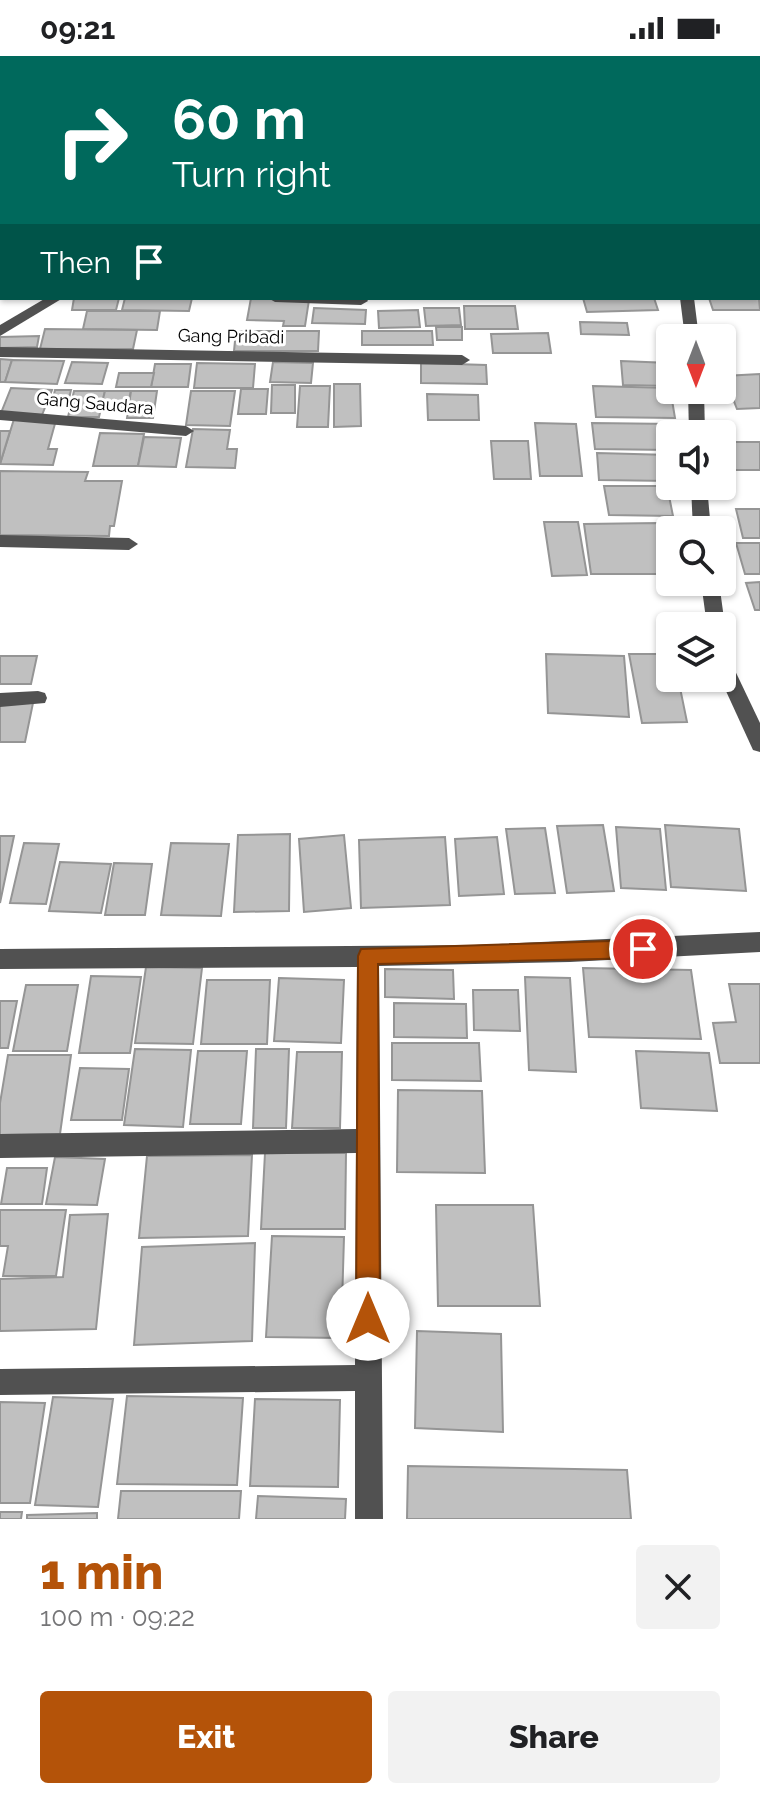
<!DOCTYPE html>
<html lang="en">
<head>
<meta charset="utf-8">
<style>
	body { margin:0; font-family:Raleway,sans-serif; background:#f2f2f2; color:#202124; height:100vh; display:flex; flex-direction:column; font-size:30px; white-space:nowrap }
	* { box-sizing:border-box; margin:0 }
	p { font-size:26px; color:#757577 }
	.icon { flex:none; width:44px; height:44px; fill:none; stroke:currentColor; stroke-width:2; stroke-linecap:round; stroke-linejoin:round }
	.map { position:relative; height:1463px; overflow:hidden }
	.panel { display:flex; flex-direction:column; background:#fff; flex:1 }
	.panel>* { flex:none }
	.top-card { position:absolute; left:0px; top:0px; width:760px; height:244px; box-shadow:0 2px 6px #0004; background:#00695c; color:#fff; overflow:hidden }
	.needle { width:52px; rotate:180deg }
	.controls { position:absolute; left:656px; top:268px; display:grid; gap:16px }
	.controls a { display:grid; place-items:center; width:80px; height:80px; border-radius:8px; background:#fff; box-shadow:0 2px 6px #0004; font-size:40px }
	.pin { position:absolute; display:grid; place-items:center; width:68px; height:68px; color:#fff; margin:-34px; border:4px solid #fff; border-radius:50%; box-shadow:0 2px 8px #0007 }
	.me { position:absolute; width:88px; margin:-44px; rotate:0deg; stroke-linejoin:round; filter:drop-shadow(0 0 6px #0008) }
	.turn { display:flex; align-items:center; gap:28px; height:168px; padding:0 40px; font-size:36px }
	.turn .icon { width:104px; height:104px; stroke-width:2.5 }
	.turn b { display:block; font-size:56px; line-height:68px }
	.then { display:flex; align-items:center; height:76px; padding:0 40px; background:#0003; gap:16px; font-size:30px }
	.round { display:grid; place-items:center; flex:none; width:84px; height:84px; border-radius:8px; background:#f2f2f2 }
	.summary { display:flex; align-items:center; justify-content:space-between; height:136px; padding:0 40px }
	h1 { font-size:48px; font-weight:800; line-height:60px; color:#b45309 }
	.primary-button { display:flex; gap:16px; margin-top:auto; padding:16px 40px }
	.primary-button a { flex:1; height:92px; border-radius:8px; background:#b45309; color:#fff; font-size:32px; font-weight:800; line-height:92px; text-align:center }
	.primary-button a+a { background:#f2f2f2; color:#202124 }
	.status { display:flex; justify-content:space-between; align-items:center; height:56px; padding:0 40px; background:#fff; direction:ltr }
	.status svg { height:22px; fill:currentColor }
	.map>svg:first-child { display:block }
	.building { fill:#c0c0c0; stroke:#959595; stroke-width:2 }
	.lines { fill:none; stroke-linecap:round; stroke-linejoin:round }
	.minor { fill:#515151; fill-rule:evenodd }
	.route { fill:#b45309; stroke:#753606; stroke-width:2 }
	.labels { text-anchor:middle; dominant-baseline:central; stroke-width:6; stroke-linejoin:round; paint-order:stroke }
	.far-street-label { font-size:18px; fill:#000; stroke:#fff }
</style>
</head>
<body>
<div class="status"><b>09:21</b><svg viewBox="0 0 49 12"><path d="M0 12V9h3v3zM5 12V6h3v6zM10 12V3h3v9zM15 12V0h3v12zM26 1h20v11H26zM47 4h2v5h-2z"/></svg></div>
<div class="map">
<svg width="760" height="1463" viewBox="0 0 760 1463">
	<rect width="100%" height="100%" fill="#fff"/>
	<!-- building -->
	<g class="building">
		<path d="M 758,232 L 760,254 L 713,254 L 709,242 L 758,242 Z"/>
		<path d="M 74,242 L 119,242 L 116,254 L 72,254 Z"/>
		<path d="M 125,242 L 192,242 L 189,255 L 122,254 Z"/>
		<path d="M 251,242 L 309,244 L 305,270 L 283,270 L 284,265 L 247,264 Z"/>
		<path d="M 583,242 L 654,242 L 658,254 L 587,256 Z"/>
		<path d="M 464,250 L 515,250 L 518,273 L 465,273 Z"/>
		<path d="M 314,252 L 366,254 L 365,268 L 312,267 Z"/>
		<path d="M 424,252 L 459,252 L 461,269 L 426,270 Z"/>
		<path d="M 418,254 L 420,271 L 379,272 L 378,255 Z"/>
		<path d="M 87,255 L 160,255 L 157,274 L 83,273 Z"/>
		<path d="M 580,266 L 627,267 L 629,279 L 581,278 Z"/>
		<path d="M 436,271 L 462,271 L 462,284 L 437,284 Z"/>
		<path d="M 45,273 L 137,274 L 133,293 L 40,293 Z"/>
		<path d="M 236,275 L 319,275 L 318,295 L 234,295 Z"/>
		<path d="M 362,275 L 432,275 L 433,289 L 362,289 Z"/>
		<path d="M 548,277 L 551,297 L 493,297 L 491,278 Z"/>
		<path d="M 39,280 L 37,291 L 0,292 L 0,281 Z"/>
		<path d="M 0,303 L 12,304 L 5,326 L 0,326 Z"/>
		<path d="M 12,304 L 64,305 L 57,328 L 5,326 Z"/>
		<path d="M 621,305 L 670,307 L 670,330 L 623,329 Z"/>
		<path d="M 72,306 L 108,307 L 102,328 L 65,327 Z"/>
		<path d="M 273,306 L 313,307 L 311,327 L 270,326 Z"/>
		<path d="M 197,307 L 255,308 L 253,332 L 194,332 Z"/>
		<path d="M 421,307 L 486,309 L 487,328 L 421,327 Z"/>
		<path d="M 155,308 L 191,308 L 188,331 L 151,331 Z"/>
		<path d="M 119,317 L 154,317 L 151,331 L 116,331 Z"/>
		<path d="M 760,318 L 760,352 L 737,353 L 724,320 Z"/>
		<path d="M 334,328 L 360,328 L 361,370 L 334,371 Z"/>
		<path d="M 272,329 L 295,329 L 295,357 L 271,357 Z"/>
		<path d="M 300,330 L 330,330 L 328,371 L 297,371 Z"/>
		<path d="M 593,330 L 670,332 L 675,362 L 596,361 Z"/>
		<path d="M 11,332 L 52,334 L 42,359 L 1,357 Z"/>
		<path d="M 241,333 L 268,333 L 266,358 L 238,358 Z"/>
		<path d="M 55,334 L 71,334 L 68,347 L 52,347 Z"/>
		<path d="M 74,335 L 105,335 L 99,361 L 68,361 Z"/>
		<path d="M 105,335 L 131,335 L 126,355 L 100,355 Z"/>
		<path d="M 131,335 L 157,335 L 153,362 L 127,362 Z"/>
		<path d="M 191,335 L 235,335 L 230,370 L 186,369 Z"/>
		<path d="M 427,338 L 478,339 L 479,364 L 428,364 Z"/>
		<path d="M 14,363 L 56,364 L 48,393 L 57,393 L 53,409 L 0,408 Z"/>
		<path d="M 535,367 L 576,368 L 582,420 L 540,420 Z"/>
		<path d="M 592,367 L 674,368 L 675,378 L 670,378 L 670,394 L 595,393 Z"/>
		<path d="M 193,373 L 230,374 L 227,393 L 237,393 L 235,412 L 186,411 Z"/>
		<path d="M 0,375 L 10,375 L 0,408 Z"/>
		<path d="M 100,377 L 144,378 L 138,410 L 93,410 Z"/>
		<path d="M 144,381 L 181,382 L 176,411 L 138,410 Z"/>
		<path d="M 491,385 L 528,385 L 531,423 L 494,423 Z"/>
		<path d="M 722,386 L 760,386 L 760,414 L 723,414 Z"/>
		<path d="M 597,397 L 670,399 L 670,425 L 599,424 Z"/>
		<path d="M 0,415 L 88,416 L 85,425 L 122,425 L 114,470 L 110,470 L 109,480 L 0,479 Z"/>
		<path d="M 604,430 L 667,430 L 673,460 L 609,459 Z"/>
		<path d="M 736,453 L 760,453 L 760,482 L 743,482 Z"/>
		<path d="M 544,466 L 578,466 L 587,519 L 552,520 Z"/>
		<path d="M 658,467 L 668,518 L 591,518 L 584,468 Z"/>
		<path d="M 662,470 L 691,470 L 692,474 L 670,474 L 670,492 L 666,492 Z"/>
		<path d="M 736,487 L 760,487 L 760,518 L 745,518 Z"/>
		<path d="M 760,526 L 760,554 L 755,554 L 746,527 Z"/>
		<path d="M 546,598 L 624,600 L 629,661 L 548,657 Z"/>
		<path d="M 629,598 L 670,598 L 670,622 L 678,622 L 687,666 L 642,667 Z"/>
		<path d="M 0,600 L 37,600 L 31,628 L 0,628 Z"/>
		<path d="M 0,647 L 33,647 L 25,686 L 0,686 Z"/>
		<path d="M 603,769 L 614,835 L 567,837 L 557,770 Z"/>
		<path d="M 665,769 L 739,773 L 746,835 L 671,831 Z"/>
		<path d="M 616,771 L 660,773 L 666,834 L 621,832 Z"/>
		<path d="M 545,772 L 555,837 L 515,838 L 506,773 Z"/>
		<path d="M 290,778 L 289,855 L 234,856 L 238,779 Z"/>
		<path d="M 344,779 L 351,852 L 304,856 L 299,783 Z"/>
		<path d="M 0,780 L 14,780 L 0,847 Z"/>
		<path d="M 445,781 L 450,849 L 361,852 L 359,784 Z"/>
		<path d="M 497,781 L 504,838 L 459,840 L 455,783 Z"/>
		<path d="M 24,787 L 59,788 L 46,848 L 10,847 Z"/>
		<path d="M 171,787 L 229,788 L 221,860 L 161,859 Z"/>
		<path d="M 60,806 L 111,808 L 101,857 L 49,855 Z"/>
		<path d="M 114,807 L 152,808 L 145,859 L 105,859 Z"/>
		<path d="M 146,911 L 202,912 L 193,988 L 135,987 Z"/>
		<path d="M 583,912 L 691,914 L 701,983 L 589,981 Z"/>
		<path d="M 385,913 L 453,914 L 454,943 L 385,941 Z"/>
		<path d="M 91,920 L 141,921 L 130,997 L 79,997 Z"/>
		<path d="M 525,921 L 570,922 L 576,1016 L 529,1014 Z"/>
		<path d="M 279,922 L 344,924 L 341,987 L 274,985 Z"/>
		<path d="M 207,924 L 270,924 L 267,988 L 201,988 Z"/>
		<path d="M 729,928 L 760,928 L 760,1007 L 720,1007 L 713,967 L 736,966 Z"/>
		<path d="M 26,929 L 78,929 L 67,995 L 13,995 Z"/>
		<path d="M 473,934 L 518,934 L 520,975 L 474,974 Z"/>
		<path d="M 0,945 L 17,945 L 8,992 L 0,992 Z"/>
		<path d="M 394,947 L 466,948 L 467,982 L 394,981 Z"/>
		<path d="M 392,987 L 479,987 L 481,1025 L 392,1024 Z"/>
		<path d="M 135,993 L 191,994 L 183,1071 L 124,1069 Z"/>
		<path d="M 256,993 L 289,993 L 286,1072 L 253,1072 Z"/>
		<path d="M 198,995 L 247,995 L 241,1068 L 190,1068 Z"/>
		<path d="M 636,995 L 709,997 L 717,1055 L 641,1052 Z"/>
		<path d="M 297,996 L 342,996 L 340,1072 L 292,1072 Z"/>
		<path d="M 8,999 L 71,999 L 60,1078 L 0,1079 L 0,1047 Z"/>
		<path d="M 80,1012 L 129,1013 L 122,1064 L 71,1064 Z"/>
		<path d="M 398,1034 L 482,1035 L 485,1117 L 397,1116 Z"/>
		<path d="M 265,1097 L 346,1097 L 345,1173 L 261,1173 Z"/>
		<path d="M 252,1099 L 248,1180 L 139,1182 L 147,1100 Z"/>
		<path d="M 55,1101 L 105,1103 L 97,1149 L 46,1148 Z"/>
		<path d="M 7,1112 L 47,1112 L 42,1148 L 1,1148 Z"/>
		<path d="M 436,1149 L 533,1149 L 540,1250 L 438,1250 Z"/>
		<path d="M 0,1154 L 66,1154 L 56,1220 L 3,1220 L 8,1190 L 0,1190 Z"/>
		<path d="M 108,1158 L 96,1273 L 0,1275 L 0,1223 L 63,1221 L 70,1159 Z"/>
		<path d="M 272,1180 L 344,1181 L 341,1282 L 266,1281 Z"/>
		<path d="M 255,1187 L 252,1285 L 134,1289 L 142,1191 Z"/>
		<path d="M 417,1275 L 501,1278 L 503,1376 L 415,1372 Z"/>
		<path d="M 127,1340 L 243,1342 L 237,1429 L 117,1428 Z"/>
		<path d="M 53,1341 L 113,1343 L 98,1451 L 35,1449 Z"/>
		<path d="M 255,1343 L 340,1344 L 338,1431 L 250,1430 Z"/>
		<path d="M 0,1346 L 45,1347 L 30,1447 L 0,1447 Z"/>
		<path d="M 408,1410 L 627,1414 L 631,1463 L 407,1463 Z"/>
		<path d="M 121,1435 L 241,1435 L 239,1463 L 118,1463 Z"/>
		<path d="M 258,1440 L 346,1443 L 345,1463 L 256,1463 Z"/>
		<path d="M 0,1456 L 22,1456 L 21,1463 L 0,1463 Z"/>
		<path d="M 97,1457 L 97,1463 L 27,1463 L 27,1459 Z"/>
	</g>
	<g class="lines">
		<!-- minor -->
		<g class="minor">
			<rect x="758" y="9" width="2" height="8"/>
			<path d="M 758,84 L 760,85 L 760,99 L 758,98 Z"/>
			<rect x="0" y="208" width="2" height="8"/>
			<path d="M 46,242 L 63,242 L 0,280 L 0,269 Z"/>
			<path d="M 268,242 L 366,242 L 368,245 L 361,249 L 275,246 Z"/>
			<path d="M 680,242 L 694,242 L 699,282 L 685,282 Z"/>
			<path d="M 0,291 L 462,299 L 470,304 L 462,309 L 0,301 Z"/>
			<path d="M 688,334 L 704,334 L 705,378 L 689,378 Z"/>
			<path d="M 0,354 L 186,370 L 194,375 L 186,380 L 0,364 Z"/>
			<path d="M 691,430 L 707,430 L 711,474 L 693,474 Z"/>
			<path d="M 0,479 L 129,482 L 138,488 L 129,494 L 0,491 Z"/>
			<path d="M 701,526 L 719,526 L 725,570 L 722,575 L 722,570 L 707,570 Z"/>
			<path d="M 722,600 L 729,602 L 760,667 L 760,696 L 753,694 L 720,622 Z"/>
			<path d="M 38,635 L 45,637 L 47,642 L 45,647 L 0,651 L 0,637 Z"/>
			<path d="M 760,876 L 760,896 L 570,906 L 379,910 L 383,1463 L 355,1463 L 355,1335 L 0,1339 L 0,1313 L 355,1309 L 356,1097 L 0,1102 L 0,1078 L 356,1073 L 357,911 L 0,913 L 0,893 L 475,889 Z"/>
		</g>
	</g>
	<!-- route -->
	<path class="route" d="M 643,884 L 650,887 L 653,893 L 650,899 L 643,902 L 378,908 L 380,1263 L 377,1271 L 368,1275 L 360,1271 L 356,1263 L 358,900 L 361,893 Z"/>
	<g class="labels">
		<!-- far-street labels -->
		<g class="far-street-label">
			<text transform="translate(231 280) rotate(1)">Gang Pribadi</text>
			<text transform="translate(95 347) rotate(5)">Gang Saudara</text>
		</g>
	</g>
</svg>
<div class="controls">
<a><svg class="needle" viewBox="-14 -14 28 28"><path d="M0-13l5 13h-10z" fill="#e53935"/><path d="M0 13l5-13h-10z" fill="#757577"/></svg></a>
<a><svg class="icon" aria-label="sound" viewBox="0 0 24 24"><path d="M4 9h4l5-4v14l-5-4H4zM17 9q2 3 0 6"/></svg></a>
<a><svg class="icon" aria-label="search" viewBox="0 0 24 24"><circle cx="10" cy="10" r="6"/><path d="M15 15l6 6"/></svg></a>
<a><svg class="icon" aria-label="layers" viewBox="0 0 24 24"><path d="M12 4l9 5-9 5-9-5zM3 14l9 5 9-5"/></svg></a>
</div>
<div class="pin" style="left:643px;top:893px;background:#d93025"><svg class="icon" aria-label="arrive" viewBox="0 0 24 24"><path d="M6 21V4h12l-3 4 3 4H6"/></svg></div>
<svg class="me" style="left:368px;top:1263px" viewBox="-20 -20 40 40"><circle r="19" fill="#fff"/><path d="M0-13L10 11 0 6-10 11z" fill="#b45309"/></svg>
<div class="top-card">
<div class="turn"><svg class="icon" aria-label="right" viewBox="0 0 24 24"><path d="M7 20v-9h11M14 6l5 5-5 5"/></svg><div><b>60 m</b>Turn right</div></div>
<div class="then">Then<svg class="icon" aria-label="arrive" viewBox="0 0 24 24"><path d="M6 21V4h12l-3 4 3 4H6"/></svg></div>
</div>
</div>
<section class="panel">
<div class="summary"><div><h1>1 min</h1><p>100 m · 09:22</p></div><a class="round"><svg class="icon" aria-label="close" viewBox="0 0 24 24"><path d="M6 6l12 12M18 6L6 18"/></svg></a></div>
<div class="primary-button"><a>Exit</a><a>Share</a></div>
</section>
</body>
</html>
